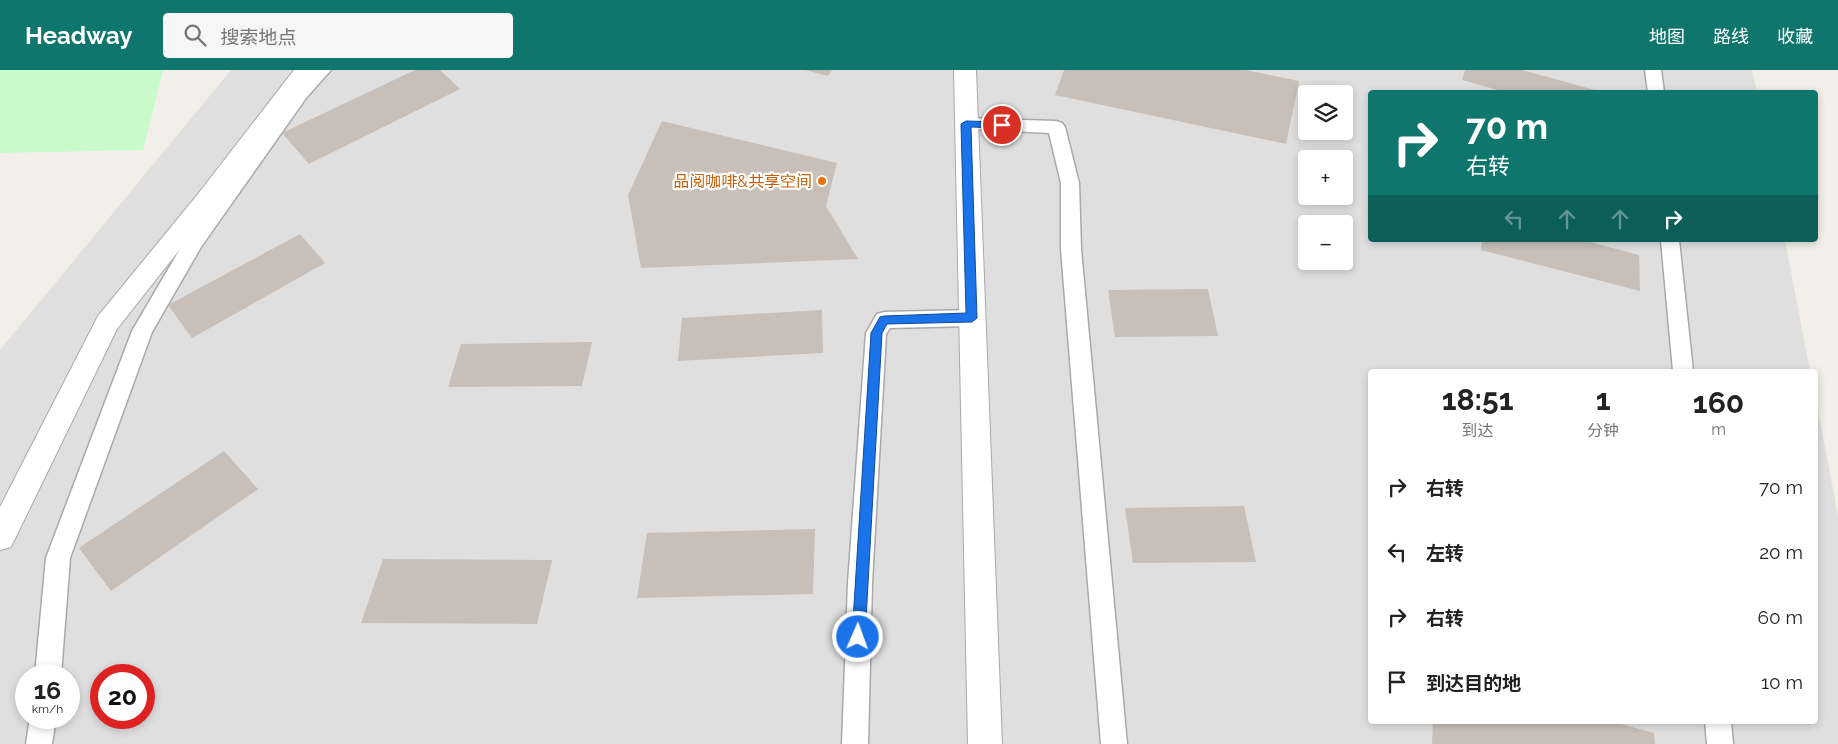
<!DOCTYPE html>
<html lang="zh">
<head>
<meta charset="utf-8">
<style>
	body { margin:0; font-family:Raleway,"Noto Sans SC",sans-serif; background:#f6f6f6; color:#222; height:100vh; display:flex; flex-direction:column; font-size:19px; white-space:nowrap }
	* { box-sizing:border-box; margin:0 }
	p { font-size:16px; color:#767676 }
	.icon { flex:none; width:28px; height:28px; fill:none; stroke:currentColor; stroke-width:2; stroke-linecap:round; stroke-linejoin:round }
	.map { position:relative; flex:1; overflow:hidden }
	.side { position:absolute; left:1368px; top:299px; width:450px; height:355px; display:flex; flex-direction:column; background:#fff; border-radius:5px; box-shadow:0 2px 8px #0003 }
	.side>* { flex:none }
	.guide { position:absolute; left:1368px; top:20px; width:450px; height:152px; border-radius:5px; box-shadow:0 2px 8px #0003; background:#0f766e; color:#fff; overflow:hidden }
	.controls { position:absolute; left:1298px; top:15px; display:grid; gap:10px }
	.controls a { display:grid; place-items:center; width:55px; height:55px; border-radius:5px; background:#fff; box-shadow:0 2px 8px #0003; font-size:25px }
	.speed { position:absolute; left:15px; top:594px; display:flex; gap:10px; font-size:25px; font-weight:700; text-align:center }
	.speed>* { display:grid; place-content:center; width:65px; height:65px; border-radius:50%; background:#fff; box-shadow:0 2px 8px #0003; line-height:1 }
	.speed small { font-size:12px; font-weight:400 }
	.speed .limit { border:8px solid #d22; background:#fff; color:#111 }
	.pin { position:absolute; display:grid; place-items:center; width:42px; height:42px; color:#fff; margin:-21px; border:2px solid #fff; border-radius:50%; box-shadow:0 1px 5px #0007 }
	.me { position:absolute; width:55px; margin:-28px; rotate:2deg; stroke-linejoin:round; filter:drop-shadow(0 0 4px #0008) }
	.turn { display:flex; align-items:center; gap:18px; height:105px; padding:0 15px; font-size:22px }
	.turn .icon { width:65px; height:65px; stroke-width:2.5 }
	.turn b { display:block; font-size:35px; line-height:42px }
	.lanes { display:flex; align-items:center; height:48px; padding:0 15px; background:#0003; justify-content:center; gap:25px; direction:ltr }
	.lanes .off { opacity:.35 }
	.eta { display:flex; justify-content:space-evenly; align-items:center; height:85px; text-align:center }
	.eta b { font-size:30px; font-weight:700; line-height:35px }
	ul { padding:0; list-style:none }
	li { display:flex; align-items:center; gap:15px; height:65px; padding:0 15px }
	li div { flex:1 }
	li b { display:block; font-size:19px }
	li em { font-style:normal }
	header { display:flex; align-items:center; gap:30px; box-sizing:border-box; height:70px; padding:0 25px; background:#0f766e; color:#fff }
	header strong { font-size:24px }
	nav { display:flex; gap:28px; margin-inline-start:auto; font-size:18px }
	.search { width:350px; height:45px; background:#f6f6f6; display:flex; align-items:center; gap:12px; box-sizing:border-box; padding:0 18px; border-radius:5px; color:#767676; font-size:19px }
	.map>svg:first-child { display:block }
	.residential { fill:#e0dfdf; fill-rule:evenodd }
	.park { fill:#c8facc }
	.building { fill:#c7bfb8 }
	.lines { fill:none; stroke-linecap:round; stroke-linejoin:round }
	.service-casing { stroke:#a9a9a9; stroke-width:3 }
	.minor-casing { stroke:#a9a9a9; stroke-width:2 }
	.tertiary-casing { stroke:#a9a9a9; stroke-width:2 }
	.service { fill:#fff; fill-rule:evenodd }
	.minor { fill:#fff; fill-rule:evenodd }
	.tertiary { fill:#fff; fill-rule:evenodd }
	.route { fill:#1a73e8; stroke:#114b97 }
	.food-dot { fill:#e8710a; stroke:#fff; stroke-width:2 }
	.labels { text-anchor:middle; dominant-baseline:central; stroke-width:4.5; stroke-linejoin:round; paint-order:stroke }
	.food-label { font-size:16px; fill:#c56008; stroke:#fff; text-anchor:end }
</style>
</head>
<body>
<header>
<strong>Headway</strong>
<div class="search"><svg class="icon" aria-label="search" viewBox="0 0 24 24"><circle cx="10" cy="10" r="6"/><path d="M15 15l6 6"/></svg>搜索地点</div>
<nav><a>地图</a><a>路线</a><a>收藏</a></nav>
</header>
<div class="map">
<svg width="1838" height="674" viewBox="0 0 1838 674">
	<rect width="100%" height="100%" fill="#f2efe9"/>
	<!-- residential -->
	<path class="residential" d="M 231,0 L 1752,0 L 1757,22 L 1370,22 L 1370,170 L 1785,170 L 1810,301 L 1370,301 L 1370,651 L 1815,651 L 1815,326 L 1838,445 L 1838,674 L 0,674 L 0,280 ZM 1306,24 L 1344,24 L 1344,61 L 1306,61 ZM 1306,89 L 1344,89 L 1344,126 L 1306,126 ZM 1306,154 L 1344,154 L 1344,191 L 1306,191 ZM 26,605 L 69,605 L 69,648 L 26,648 ZM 101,605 L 144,605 L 144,648 L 101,648 Z"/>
	<!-- park -->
	<path class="park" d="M 0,0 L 163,0 L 143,80 L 0,83 Z"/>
	<!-- building -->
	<g class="building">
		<path d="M 415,0 L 440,0 L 460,19 L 309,94 L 282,63 Z"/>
		<path d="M 805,0 L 832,0 L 828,6 Z"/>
		<path d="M 1064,0 L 1246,0 L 1299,11 L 1286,74 L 1055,25 Z"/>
		<path d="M 1465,0 L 1522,0 L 1602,22 L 1505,22 L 1462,10 Z"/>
		<path d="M 662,51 L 837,93 L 826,136 L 858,189 L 641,198 L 628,125 Z"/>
		<path d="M 300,164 L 325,193 L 192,268 L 168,235 Z"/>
		<path d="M 1482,170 L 1582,170 L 1639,185 L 1640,221 L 1481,180 Z"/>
		<path d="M 1208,219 L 1218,266 L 1115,267 L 1108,220 Z"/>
		<path d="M 822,240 L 823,283 L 678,291 L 682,248 Z"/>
		<path d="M 592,272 L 582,316 L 448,317 L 461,274 Z"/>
		<path d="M 224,381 L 258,419 L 111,521 L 79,478 Z"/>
		<path d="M 1244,436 L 1256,492 L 1133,493 L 1125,438 Z"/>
		<path d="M 815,459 L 813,524 L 637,528 L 647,463 Z"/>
		<path d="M 383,489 L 552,490 L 537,554 L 361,553 Z"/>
		<path d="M 1433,651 L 1610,651 L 1654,663 L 1655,674 L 1432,674 Z"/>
	</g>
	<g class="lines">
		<!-- service casing -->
		<g class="service-casing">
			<g id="service">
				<path d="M 314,0 L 331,0 L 306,28 L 201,177 L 152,262 L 70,488 L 61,605 L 35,605 L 46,488 L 132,261 L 187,167 L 294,20 Z"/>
				<path d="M 1645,0 L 1661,0 L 1664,22 L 1648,22 Z"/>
				<path d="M 966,48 L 1056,51 L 1062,53 L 1065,57 L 1079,113 L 1081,179 L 1127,674 L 1101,674 L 1061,179 L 1061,113 L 1049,63 L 960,58 L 957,54 L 960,50 Z"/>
				<path d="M 1661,170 L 1679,170 L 1693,301 L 1673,301 Z"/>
				<path d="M 972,240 L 979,242 L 982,248 L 979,254 L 972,256 L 890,258 L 886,264 L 872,513 L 868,674 L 842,674 L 848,513 L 866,263 L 877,244 L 884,242 Z"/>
				<path d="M 30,648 L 56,648 L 52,674 L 26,674 Z"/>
				<path d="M 1705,651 L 1731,651 L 1733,674 L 1707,674 Z"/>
			</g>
		</g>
		<!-- minor casing -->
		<g class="minor-casing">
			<path id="minor" d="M 294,0 L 316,0 L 214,136 L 117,259 L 11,477 L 0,480 L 0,437 L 98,246 L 198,124 Z"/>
		</g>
		<!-- tertiary casing -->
		<g class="tertiary-casing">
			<path id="tertiary" d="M 954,0 L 976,0 L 1002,674 L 968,674 Z"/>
		</g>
		<!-- service -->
		<use href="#service" class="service"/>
		<!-- minor -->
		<use href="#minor" class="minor"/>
		<!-- tertiary -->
		<use href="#tertiary" class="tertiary"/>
	</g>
	<!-- route -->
	<path class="route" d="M 966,51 L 1002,52 L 1007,55 L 1002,58 L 971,57 L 977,248 L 972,252 L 887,254 L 882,263 L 865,567 L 863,571 L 858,573 L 854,571 L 852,567 L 871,263 L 880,247 L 884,246 L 966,243 L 961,54 Z"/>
	<!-- markers -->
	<circle class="food-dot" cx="822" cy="111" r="5"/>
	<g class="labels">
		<!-- food labels -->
		<g class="food-label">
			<text x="812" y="111">品阅咖啡&amp;共享空间</text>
		</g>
	</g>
</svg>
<div class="controls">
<a><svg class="icon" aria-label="layers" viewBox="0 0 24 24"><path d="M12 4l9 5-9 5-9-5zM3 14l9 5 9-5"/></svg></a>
<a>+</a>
<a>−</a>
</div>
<div class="speed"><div>16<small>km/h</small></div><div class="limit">20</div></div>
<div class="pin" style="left:1002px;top:55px;background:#d93025"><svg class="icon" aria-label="arrive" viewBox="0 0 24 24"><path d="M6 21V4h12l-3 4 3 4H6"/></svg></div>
<svg class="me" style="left:858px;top:567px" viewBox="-20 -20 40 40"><circle r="17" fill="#1a73e8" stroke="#fff" stroke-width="3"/><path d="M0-11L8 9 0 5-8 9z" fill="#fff"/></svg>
<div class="guide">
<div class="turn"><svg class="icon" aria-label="right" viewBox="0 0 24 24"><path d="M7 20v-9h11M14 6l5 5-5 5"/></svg><div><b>70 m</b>右转</div></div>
<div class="lanes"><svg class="icon off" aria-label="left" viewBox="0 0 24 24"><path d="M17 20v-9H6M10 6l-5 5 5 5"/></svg><svg class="icon off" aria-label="ahead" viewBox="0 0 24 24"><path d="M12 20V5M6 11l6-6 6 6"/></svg><svg class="icon off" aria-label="ahead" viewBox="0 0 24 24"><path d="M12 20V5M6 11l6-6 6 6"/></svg><svg class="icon" aria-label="right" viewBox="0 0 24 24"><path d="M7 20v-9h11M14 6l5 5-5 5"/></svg></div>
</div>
<section class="side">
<div class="eta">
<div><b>18:51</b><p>到达</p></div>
<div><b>1</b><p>分钟</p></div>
<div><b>160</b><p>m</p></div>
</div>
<ul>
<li><svg class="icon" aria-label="right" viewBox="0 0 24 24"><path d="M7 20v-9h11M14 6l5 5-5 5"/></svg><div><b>右转</b></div><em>70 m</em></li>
<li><svg class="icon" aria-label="left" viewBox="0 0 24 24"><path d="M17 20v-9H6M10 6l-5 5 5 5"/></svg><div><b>左转</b></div><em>20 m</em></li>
<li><svg class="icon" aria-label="right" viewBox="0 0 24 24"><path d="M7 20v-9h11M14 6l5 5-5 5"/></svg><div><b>右转</b></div><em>60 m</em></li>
<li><svg class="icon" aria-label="arrive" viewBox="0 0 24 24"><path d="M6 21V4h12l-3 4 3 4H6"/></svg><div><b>到达目的地</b></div><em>10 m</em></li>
</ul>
</section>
</div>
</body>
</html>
